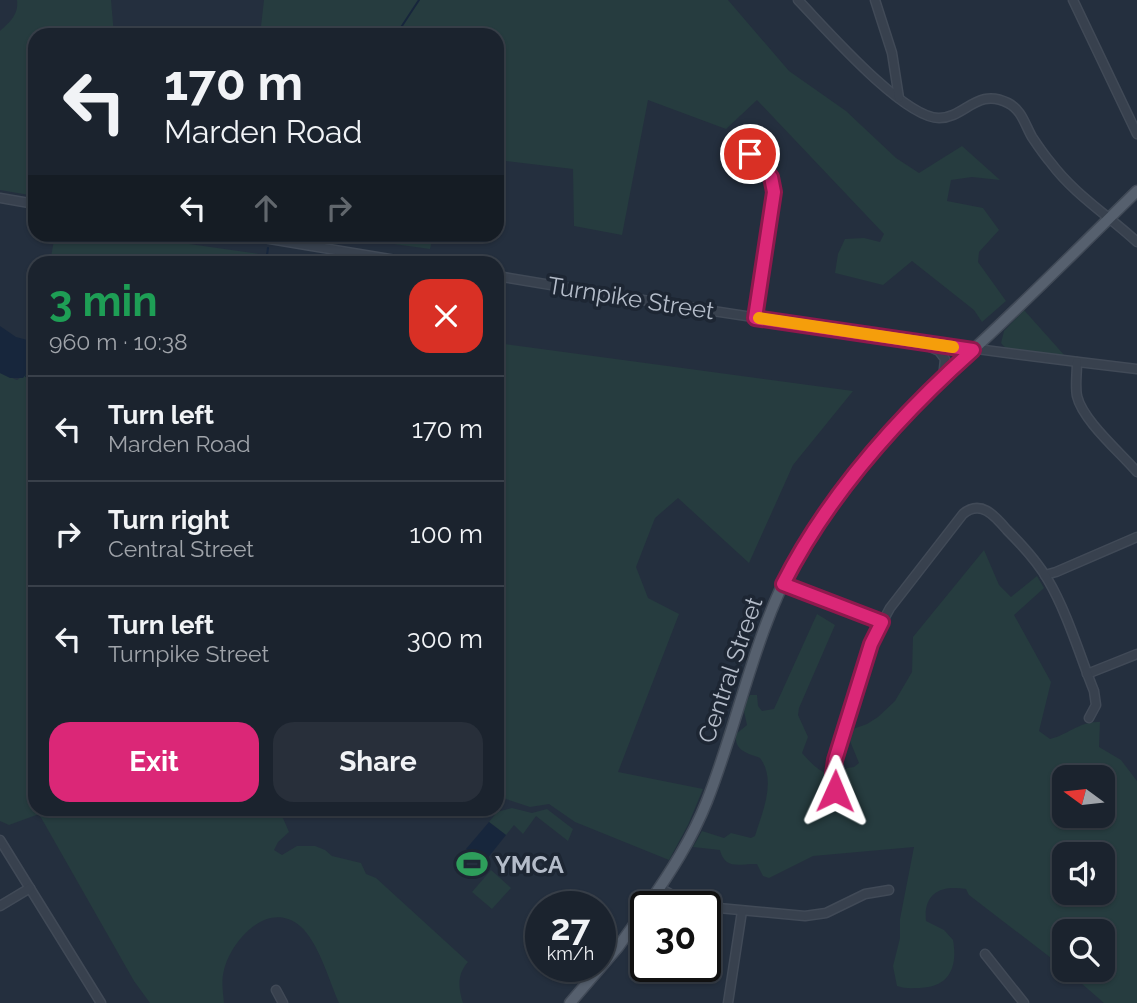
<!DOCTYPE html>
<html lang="en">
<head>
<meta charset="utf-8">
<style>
	body { margin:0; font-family:Raleway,sans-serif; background:#282f3a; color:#f1f3f6; height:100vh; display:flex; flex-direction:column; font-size:26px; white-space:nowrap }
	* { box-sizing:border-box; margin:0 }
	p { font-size:23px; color:#a0a4aa }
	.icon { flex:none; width:38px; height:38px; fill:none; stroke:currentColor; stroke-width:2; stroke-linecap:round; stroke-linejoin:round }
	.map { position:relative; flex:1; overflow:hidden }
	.side { position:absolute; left:28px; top:256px; width:476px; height:560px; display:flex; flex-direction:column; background:#1b232e; border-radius:21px; box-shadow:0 2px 5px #0004,0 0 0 2px #39404a }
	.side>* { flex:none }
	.banner { position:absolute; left:28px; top:28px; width:476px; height:214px; border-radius:21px; box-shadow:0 2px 5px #0004,0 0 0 2px #39404a; background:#1b232e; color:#f1f3f6; overflow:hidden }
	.needle { width:46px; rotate:285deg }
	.tools { position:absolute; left:1052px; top:765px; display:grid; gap:14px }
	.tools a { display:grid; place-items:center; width:63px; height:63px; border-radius:14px; background:#1b232e; box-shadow:0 2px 5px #0004,0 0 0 2px #39404a; font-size:35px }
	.speed { position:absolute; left:525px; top:891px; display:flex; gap:14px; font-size:35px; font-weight:700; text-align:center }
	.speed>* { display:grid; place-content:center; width:91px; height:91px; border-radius:50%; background:#1b232e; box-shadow:0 2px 5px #0004,0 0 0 2px #39404a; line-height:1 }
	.speed small { font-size:18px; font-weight:400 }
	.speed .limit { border:4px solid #111; border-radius:10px; background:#fff; color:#111 }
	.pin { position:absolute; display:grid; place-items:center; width:60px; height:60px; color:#fff; margin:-30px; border:4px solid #fff; border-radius:50%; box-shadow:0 2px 7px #0007 }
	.me { position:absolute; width:77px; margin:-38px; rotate:1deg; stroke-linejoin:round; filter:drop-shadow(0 0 5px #0008) }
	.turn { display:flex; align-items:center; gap:24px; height:147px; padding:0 21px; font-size:32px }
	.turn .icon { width:91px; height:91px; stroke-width:2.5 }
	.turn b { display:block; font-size:49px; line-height:60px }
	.lanes { display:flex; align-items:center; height:66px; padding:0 21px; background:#0003; justify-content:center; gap:35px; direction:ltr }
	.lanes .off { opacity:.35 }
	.round { display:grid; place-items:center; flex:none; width:74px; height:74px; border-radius:21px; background:#282f3a }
	.summary { display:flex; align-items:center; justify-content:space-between; height:119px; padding:0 21px }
	h1 { font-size:42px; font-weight:700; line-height:52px; color:#1e9e55 }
	.cta { display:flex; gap:14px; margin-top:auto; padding:14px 21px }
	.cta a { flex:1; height:80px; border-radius:21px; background:#db2777; color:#fff; font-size:28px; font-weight:700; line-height:80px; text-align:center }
	.cta a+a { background:#282f3a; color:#f1f3f6 }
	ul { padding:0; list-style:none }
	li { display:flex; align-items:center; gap:21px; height:105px; padding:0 21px; border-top:2px solid #39404a }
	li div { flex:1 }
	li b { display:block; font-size:26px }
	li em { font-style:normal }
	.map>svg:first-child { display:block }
	.green { fill:#263c3f; fill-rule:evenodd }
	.water { fill:#17263c }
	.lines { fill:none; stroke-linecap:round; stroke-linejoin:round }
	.stream { stroke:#17263c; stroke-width:2 }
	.minor-casing { stroke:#414a57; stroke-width:11 }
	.major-casing { stroke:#414a57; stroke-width:13 }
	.minor { stroke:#38414e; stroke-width:8 }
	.major { stroke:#56606e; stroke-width:10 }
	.route-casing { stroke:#8e194d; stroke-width:18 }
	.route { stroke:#db2777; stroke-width:12 }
	.slow { stroke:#f59e0b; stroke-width:12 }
	.labels { text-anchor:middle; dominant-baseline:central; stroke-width:7; stroke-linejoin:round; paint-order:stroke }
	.street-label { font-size:24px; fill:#b4bcc9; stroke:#1d2633 }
	.poi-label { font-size:24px; font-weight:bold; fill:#b4bcc9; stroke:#1d2633; text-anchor:start }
</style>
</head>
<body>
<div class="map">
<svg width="1137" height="1003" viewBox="0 0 1137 1003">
	<rect width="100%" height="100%" fill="#242f3e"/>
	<!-- green -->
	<g class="green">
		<path d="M 17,0 L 111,0 L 114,35 L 35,35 L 35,196 L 0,190 L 0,31 C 10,22 19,14 17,0 Z"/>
		<path d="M 264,0 L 728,0 L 789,71 L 846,111 L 896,158 L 919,173 L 962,146 L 1000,180 L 972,177 L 951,180 L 947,201 L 983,208 L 999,230 L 979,252 L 978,262 L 1006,301 L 982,322 L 974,310 L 912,261 L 883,285 L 835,273 L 838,254 L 845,239 L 864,238 L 880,242 L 884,234 L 757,100 L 726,129 L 648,100 L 622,235 L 574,226 L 573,169 L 497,160 L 497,35 L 260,35 Z"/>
		<path d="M 57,235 L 126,235 L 316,262 L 50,262 L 55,235 Z"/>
		<path d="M 329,235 L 433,235 L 430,249 Z"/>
		<path d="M 1024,310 L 1065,356 L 1008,351 L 1001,343 L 1004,331 Z"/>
		<path d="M 497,343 L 853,391 L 793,465 L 749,563 L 678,498 L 655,518 L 636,567 L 648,598 L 679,614 L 618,772 L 703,789 L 688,825 L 669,860 L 575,822 L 549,804 L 530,807 L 497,796 Z"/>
		<path d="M 35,356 L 35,808 L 279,809 L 289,832 L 278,842 L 274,850 L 282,855 L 297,846 L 315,846 L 325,850 L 332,856 L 361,863 L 366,874 L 376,878 L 468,962 C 457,974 458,988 463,1003 L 339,1003 C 329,980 318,941 300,926 C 268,899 231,941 224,970 C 221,981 223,992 224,1003 L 150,1003 L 134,981 L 39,814 L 9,825 L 0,821 L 0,373 L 17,380 L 27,373 L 31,357 Z"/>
		<path d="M 984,550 L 999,585 L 1011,597 L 1037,576 L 1044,588 L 1014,615 L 1051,682 L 1039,731 L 1050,739 C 1070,734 1079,721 1100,722 L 1099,747 L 1121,760 L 1137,781 L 1137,1003 L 1104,1003 L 1066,970 L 1102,970 L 1102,931 L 1064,931 L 1064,968 L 969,895 L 966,889 C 942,885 923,892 926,921 L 944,930 L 953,940 C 958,968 949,987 920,988 C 912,988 905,989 897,986 L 893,966 L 900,938 L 900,919 L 914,847 L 813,856 L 769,878 L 763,876 L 757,864 C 741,863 725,871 720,850 L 693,847 L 702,831 L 724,838 L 731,833 L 751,838 L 755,836 C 762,813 777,780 760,758 C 747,753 734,751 736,734 L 747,725 L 743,707 L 750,695 L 757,695 L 758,706 L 762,711 L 774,709 L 817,614 L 835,625 L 799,708 L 798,715 L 808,737 L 802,753 C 813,765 823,777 841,775 L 847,768 L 854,767 L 859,763 L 850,741 L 853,729 L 867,724 L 878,717 L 895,701 L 912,672 L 913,637 ZM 1064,777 L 1102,777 L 1102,816 L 1064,816 ZM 1064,854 L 1102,854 L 1102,892 L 1064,892 Z"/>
		<path d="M 512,808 L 532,813 L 547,809 L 573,829 L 568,841 L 536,816 L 523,834 L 514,825 L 506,835 L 489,822 L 497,812 Z"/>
		<path d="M 491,870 L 511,888 L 492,909 L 472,892 Z"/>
	</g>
	<!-- water -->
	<g class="water">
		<path d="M 0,326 L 16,337 L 35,342 L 35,356 L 31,357 L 27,373 L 23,378 L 10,378 L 0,373 Z"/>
		<path d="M 489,822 L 506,835 L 483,864 L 466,849 Z"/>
	</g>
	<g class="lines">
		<!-- stream -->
		<g class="stream">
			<path d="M 396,35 L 419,0"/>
			<path d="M 266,262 L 268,248"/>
			<path d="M 26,376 L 35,383"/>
		</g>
		<!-- minor casing -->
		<g class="minor-casing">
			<g id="minor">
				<path d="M 798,0 C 824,27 903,118 939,118 C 965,118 977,87 1008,103 C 1022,110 1025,125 1032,137 C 1038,146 1044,155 1051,163 C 1074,194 1109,216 1137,242"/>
				<path d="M 875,0 L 892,53 L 899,98"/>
				<path d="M 1073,0 L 1137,134"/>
				<path d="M 750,154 L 771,177 L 774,192 L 755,318"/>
				<path d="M 0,198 L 35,204"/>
				<path d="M 239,234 L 408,262"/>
				<path d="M 497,276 C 710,312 923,344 1137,369"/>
				<path d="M 930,347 L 939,351 L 945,359 L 943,378"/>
				<path d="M 1077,362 C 1077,373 1075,386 1077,396 C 1083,421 1120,452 1137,472"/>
				<path d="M 1045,575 L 1056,572 L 1137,537"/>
				<path d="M 783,584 L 882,622"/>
				<path d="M 1087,674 L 1137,654"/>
				<path d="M 835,791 L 833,774 L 835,760 L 877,632 L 890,608 L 963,514 C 981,499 995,516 1007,530 C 1022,545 1037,561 1048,580 C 1067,612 1080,656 1094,691 L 1096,705 L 1089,718"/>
				<path d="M 0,840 L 101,1003"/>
				<path d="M 660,888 L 681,900 L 708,907 L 805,916 L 826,913 L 865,894 L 889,890"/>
				<path d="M 0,906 L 30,888"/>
				<path d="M 985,954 L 1024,1003"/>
				<path d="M 276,990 L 283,1003"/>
				<path d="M 728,1003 L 742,911"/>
			</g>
		</g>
		<!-- major casing -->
		<g class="major-casing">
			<g id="major">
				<path d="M 647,906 C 670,873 692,839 707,801 C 739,720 754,634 796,558 C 838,481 910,409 974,349 C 1029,298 1083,244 1137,191"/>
				<path d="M 570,1003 L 618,947 L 646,908"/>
			</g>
		</g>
		<!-- minor -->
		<use href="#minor" class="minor"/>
		<!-- major -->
		<use href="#major" class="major"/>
	</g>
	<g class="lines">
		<!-- route casing -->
		<g class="route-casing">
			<path id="route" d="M 750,154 L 771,177 L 774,192 L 755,318 L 973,350 C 899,416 828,495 783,584 L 882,622 L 871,644 L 835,760 L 833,774 L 835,791"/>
		</g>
		<!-- route -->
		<use href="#route" class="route"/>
		<!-- slow -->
		<path class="slow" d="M 759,318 L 953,347"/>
	</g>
	<!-- icons -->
	<defs>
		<g id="stadium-bare" transform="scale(2.415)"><path d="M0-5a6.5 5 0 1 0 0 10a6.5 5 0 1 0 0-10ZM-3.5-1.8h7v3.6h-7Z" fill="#2e9e5b" stroke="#1d2633" stroke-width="2.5" paint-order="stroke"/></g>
	</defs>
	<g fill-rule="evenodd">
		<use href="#stadium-bare" x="472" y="864"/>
	</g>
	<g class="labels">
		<!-- street labels -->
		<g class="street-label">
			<text transform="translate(631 298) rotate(9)">Turnpike Street</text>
			<text transform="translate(730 670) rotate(-71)">Central Street</text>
		</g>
		<!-- poi labels -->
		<g class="poi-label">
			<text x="495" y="864">YMCA</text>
		</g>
	</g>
</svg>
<div class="tools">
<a><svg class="needle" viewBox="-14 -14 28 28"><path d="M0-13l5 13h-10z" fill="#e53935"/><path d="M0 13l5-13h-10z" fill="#a0a4aa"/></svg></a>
<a><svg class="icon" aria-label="sound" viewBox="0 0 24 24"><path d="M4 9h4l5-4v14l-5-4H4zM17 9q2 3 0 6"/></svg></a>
<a><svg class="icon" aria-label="search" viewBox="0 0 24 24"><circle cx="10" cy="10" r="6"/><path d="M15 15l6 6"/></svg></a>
</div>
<div class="speed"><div>27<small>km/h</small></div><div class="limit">30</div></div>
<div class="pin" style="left:750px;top:154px;background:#d93025"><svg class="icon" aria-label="arrive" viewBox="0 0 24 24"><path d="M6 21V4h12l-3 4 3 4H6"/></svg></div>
<svg class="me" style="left:835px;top:791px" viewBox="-20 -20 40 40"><path d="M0-17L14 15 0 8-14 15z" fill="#db2777" stroke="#fff" stroke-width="4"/></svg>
<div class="banner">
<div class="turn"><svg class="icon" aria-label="left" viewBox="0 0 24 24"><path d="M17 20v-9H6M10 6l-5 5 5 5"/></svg><div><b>170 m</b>Marden Road</div></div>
<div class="lanes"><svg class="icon" aria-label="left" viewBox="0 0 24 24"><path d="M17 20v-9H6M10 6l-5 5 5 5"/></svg><svg class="icon off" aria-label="ahead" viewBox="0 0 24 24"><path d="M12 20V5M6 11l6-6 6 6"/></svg><svg class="icon off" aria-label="right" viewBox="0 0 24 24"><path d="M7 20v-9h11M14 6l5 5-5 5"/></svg></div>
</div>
<section class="side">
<div class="summary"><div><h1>3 min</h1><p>960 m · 10:38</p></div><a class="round" style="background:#d93025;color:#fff"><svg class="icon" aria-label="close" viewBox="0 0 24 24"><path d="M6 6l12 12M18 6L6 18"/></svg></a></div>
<ul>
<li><svg class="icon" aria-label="left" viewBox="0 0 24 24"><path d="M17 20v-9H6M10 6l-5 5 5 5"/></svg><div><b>Turn left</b><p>Marden Road</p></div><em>170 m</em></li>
<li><svg class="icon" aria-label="right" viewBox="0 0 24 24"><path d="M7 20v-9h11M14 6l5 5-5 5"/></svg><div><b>Turn right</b><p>Central Street</p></div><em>100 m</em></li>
<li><svg class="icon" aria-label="left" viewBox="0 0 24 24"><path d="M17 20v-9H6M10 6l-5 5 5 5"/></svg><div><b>Turn left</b><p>Turnpike Street</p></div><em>300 m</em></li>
</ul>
<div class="cta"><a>Exit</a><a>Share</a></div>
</section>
</div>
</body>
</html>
